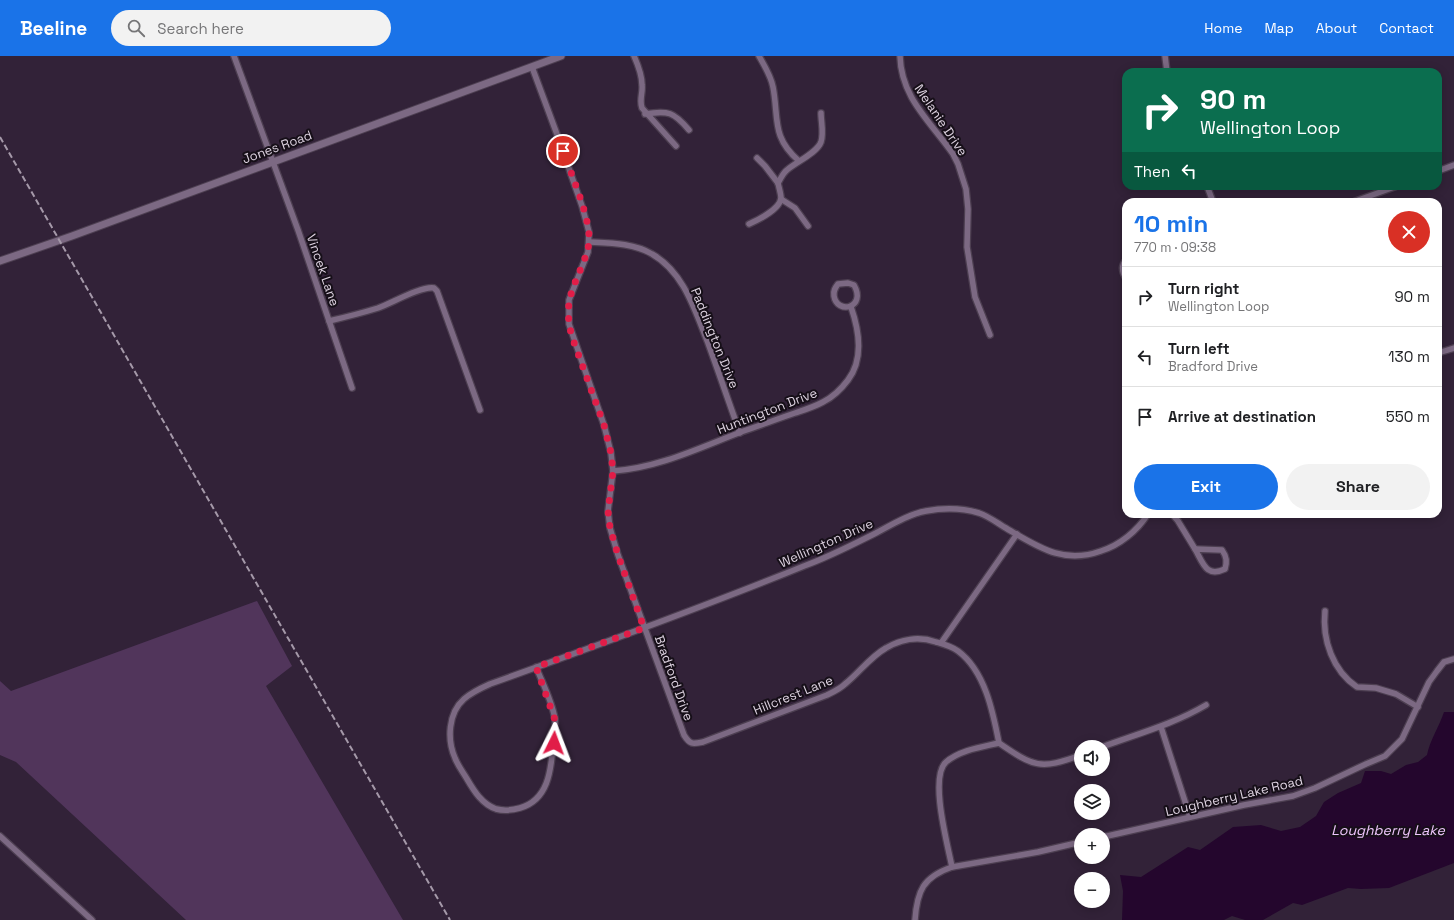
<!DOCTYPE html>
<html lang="en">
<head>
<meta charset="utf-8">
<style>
	body { margin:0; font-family:"Space Grotesk",sans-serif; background:#f2f2f2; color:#202124; height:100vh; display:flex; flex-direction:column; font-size:15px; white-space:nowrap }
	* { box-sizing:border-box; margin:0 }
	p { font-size:13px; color:#757577 }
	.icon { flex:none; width:22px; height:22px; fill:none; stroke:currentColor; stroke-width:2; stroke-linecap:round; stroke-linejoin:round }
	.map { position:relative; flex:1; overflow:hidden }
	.sheet { position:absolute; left:1122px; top:142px; width:320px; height:320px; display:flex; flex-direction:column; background:#fff; border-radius:12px; box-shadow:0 2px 10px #0003 }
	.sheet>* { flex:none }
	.hud { position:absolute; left:1122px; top:12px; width:320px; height:122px; border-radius:12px; box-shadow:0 2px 10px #0003; background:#0b6e4f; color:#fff; overflow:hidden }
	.tools { position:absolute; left:1074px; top:684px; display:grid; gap:8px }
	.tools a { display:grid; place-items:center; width:36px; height:36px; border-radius:50%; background:#fff; box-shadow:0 2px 10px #0003; font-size:20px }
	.pin { position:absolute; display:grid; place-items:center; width:34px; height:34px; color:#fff; margin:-17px; border:2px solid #fff; border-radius:50%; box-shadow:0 1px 4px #0007 }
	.me { position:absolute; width:44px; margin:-22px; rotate:3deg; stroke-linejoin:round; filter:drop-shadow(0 0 3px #0008) }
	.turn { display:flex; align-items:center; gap:14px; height:84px; padding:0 12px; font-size:18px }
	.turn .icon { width:52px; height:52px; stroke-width:2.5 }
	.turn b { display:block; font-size:28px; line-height:34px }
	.then { display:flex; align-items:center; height:38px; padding:0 12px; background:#0003; gap:8px; font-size:15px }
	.round { display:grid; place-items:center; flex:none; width:42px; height:42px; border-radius:21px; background:#f2f2f2 }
	.head { display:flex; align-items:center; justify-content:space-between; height:68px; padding:0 12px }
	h1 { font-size:24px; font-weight:700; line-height:30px; color:#1a73e8 }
	.primary-button { display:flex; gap:8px; margin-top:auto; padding:8px 12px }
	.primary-button a { flex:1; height:46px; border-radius:24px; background:#1a73e8; color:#fff; font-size:16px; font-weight:700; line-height:46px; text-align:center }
	.primary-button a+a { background:#f2f2f2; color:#202124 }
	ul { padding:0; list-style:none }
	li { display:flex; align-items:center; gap:12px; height:60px; padding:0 12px; border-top:1px solid #e0e0e0 }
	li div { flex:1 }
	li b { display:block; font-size:15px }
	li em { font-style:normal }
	header { display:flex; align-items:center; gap:24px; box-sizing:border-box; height:56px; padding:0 20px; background:#1a73e8; color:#fff }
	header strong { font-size:19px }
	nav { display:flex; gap:22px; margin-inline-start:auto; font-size:14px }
	.search { width:280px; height:36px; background:#f2f2f2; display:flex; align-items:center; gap:10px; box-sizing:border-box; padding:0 14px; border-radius:22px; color:#757577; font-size:15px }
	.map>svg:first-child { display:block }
	.green { fill:#51355b }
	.water { fill:#24062d }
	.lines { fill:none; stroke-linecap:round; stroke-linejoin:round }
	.minor-casing { stroke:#4d3f51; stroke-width:8 }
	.tertiary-casing { stroke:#4d3f51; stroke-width:9 }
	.minor { stroke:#7c6983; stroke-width:5.5 }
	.tertiary { stroke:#7c6983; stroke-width:7 }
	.rail { stroke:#a599a9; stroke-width:2; stroke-dasharray:6 3; stroke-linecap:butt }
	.route { stroke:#e11d48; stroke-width:7; stroke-dasharray:0 12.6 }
	.labels { text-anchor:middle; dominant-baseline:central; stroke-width:4; stroke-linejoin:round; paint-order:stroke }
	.street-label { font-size:13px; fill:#ddd2e0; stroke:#160f18 }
	.water-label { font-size:14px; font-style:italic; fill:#eec5fc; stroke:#160f18 }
</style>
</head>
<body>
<header>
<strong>Beeline</strong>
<div class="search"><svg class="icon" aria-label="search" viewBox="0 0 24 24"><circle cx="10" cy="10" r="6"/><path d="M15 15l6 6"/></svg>Search here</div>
<nav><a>Home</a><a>Map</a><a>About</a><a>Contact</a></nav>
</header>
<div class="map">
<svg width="1454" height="864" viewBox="0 0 1454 864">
	<rect width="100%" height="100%" fill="#322238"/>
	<!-- green -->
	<path class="green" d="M 257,545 L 292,610 L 266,630 L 403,864 L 186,864 L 16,706 L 0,699 L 0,625 L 11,635 Z"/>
	<!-- water -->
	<path class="water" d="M 1444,656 L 1454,656 L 1454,807 L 1389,832 L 1361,833 L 1348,832 L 1302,849 L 1293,847 L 1263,864 L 1245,864 L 1232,860 L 1224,864 L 1122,864 L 1123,835 L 1120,819 L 1141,821 L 1188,791 L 1200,794 L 1233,771 L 1261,769 L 1281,775 L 1300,771 L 1316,760 L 1324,746 L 1338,737 L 1361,727 L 1365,715 L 1381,715 L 1391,718 L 1406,709 L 1418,706 L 1427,699 C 1430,684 1439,671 1444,656 Z"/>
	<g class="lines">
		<!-- minor casing -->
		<g class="minor-casing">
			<g id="minor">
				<path d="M 234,0 L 298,174 L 352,332"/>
				<path d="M 634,0 C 638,9 642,19 642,29 C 643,37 639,44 642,52 L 676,90"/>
				<path d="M 759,0 C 764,9 771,20 773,31 C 779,62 771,81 799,105"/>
				<path d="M 900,0 C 901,42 931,66 953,98 L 958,108 L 966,133 L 968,153 L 967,191 L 975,241 L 990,279"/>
				<path d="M 1165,0 L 1167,16"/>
				<path d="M 532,11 L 558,81 L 582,150 L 589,176 L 588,196 L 569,244 L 569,268 L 604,369 L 611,397 L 613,415 L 608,455 L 610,472 L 618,499 L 684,679 C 690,689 693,688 703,686 L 827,639 C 833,636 840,633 845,628 C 859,617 870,601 886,592 C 901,583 919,580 936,586 C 943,588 951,590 958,595 C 985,615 993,656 999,687 C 1034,711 1040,714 1081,699"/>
				<path d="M 645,58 C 668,54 674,56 689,74"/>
				<path d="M 757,102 L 765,110 L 778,127"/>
				<path d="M 1438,115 L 1454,109"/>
				<path d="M 778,127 C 781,122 783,117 787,114 C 796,106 817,97 821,86 C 824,77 821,66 821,57"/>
				<path d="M 1207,130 L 1213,146"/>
				<path d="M 781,143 L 795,152 L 808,170"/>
				<path d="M 1353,146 L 1397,130"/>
				<path d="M 749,168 C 758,164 780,153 781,142 C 781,138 779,132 778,127"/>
				<path d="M 589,186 C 610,187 634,187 652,198 C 684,216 695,255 708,287 C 719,317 729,347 740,377"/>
				<path d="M 1126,204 C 1121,210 1122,216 1126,222"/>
				<path d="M 848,227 L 854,229 C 867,252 837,259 834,240 C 833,235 835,232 838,228 Z"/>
				<path d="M 329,265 C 346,261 362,257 378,252 C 392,247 421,230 434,232 L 437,235 L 480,354"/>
				<path d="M 1438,297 L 1454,292"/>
				<path d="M 613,415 C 658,412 699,392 741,376 C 759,370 777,363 795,357 C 804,354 814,351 823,346 C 833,341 842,332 848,324 C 864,303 859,274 851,251"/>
				<path d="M 1172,458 L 1178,465 L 1195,493"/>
				<path d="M 1195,493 L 1222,494 C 1227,501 1227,506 1225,513 C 1206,522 1203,507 1195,493 Z"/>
				<path d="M 1325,555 C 1322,584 1333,615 1357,631 L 1376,632 L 1396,638 L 1418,651"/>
				<path d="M 941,587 L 1017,478"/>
				<path d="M 536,611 C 543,628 552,645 555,663 C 556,672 554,681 553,690 C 551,715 548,744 520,752 C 513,754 504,755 496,753 C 482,748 474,735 467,723 C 463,716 458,710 455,702 C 447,684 448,657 464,643 C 472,636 481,632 490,628 C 596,590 701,552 804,510 C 829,501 852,489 876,477 C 891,469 909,458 926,455 C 943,452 962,452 979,457 C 988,460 996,466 1004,471 C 1037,490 1062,509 1101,495 C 1120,489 1137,475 1148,458"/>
				<path d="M 1161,671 L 1190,761"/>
				<path d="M 1102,691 C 1137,678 1174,668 1206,649"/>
				<path d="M 0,780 L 92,864"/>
				<path d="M 1103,781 L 1244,749 L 1293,740 L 1315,732 L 1366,708 L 1385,700 L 1402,683 L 1429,626 L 1437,615 L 1444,606 L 1454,603"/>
				<path d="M 952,811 C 948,790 929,721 946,706 C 960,694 982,691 999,687"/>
				<path d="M 915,864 C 917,835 923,821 952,811 L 1038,796 L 1081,786"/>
			</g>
		</g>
		<!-- tertiary casing -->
		<g class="tertiary-casing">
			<path id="tertiary" d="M 0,205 L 72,180 L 561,0"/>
		</g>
		<!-- minor -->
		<use href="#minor" class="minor"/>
		<!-- tertiary -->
		<use href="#tertiary" class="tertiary"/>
		<!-- rail -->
		<path class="rail" d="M 0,81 L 450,864"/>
	</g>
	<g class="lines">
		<!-- route -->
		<path class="route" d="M 554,687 L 555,664 L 536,611 L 644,572 L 618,499 L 610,472 L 608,455 L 613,415 L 611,397 L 604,369 L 572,281 C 564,250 570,238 582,210 C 585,202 588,195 589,186 C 591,163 571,118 563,95"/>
	</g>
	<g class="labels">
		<!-- street labels -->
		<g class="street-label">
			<text transform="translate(941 64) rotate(56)">Melanie Drive</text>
			<text transform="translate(277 91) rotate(-20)">Jones Road</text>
			<text transform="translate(323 214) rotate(71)">Vincek Lane</text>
			<text transform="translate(715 282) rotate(68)">Paddington Drive</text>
			<text transform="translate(767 355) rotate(-21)">Huntington Drive</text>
			<text transform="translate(826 487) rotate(-24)">Wellington Drive</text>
			<text transform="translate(674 622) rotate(70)">Bradford Drive</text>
			<text transform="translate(793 639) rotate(-22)">Hillcrest Lane</text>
			<text transform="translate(1234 740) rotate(-13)">Loughberry Lake Road</text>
		</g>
		<!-- water labels -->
		<g class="water-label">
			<text x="1388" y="774">Loughberry Lake</text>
		</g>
	</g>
</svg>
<div class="tools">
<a><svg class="icon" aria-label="sound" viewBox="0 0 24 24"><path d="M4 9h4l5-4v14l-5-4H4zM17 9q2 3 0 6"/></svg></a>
<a><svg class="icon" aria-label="layers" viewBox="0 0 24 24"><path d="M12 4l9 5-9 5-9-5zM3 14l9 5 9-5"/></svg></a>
<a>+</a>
<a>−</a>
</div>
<div class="pin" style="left:563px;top:95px;background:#d93025"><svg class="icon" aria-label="arrive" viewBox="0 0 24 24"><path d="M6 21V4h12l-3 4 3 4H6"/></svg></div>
<svg class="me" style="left:554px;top:687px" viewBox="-20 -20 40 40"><path d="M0-17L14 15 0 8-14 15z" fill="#e11d48" stroke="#fff" stroke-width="4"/></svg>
<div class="hud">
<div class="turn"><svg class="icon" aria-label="right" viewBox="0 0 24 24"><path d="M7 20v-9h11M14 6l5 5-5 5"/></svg><div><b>90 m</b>Wellington Loop</div></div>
<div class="then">Then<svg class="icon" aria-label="left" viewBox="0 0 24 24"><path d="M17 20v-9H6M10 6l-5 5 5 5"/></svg></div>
</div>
<section class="sheet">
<div class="head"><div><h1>10 min</h1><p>770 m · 09:38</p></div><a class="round" style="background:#d93025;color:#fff"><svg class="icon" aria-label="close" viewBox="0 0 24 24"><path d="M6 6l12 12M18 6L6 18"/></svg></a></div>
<ul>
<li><svg class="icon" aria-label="right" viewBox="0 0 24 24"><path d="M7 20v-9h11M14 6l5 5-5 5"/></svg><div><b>Turn right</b><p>Wellington Loop</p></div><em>90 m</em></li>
<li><svg class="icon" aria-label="left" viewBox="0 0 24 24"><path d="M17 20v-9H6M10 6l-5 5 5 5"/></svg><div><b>Turn left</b><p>Bradford Drive</p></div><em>130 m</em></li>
<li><svg class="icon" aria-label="arrive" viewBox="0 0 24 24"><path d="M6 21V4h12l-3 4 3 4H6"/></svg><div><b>Arrive at destination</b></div><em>550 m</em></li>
</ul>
<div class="primary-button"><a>Exit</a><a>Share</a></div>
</section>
</div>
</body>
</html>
